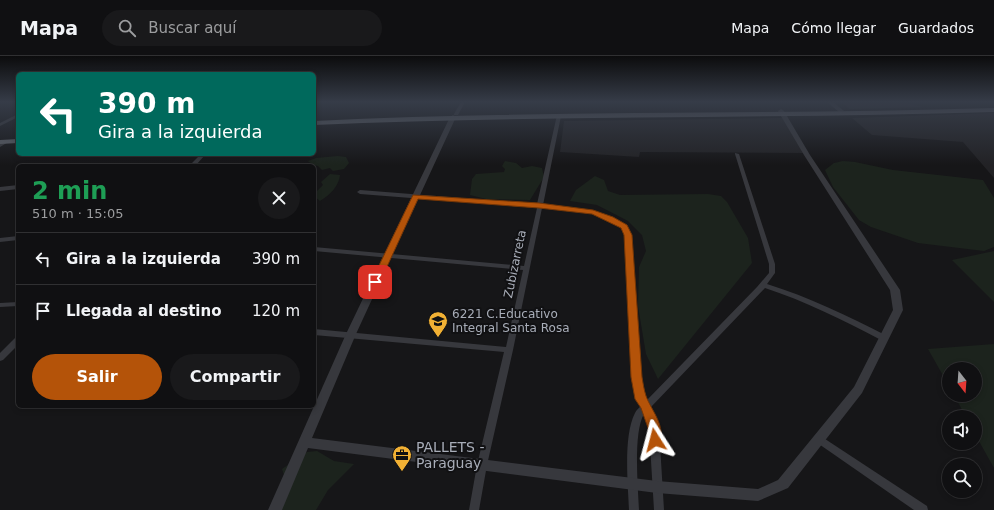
<!DOCTYPE html>
<html lang="es">
<head>
<meta charset="utf-8">
<style>
	body { margin:0; font-family:"DejaVu Sans",sans-serif; background:#19191b; color:#f1f3f6; height:100vh; display:flex; flex-direction:column; font-size:15px; white-space:nowrap }
	* { box-sizing:border-box; margin:0 }
	p { font-size:13px; color:#9c9d9f }
	.icon { flex:none; width:22px; height:22px; fill:none; stroke:currentColor; stroke-width:2; stroke-linecap:round; stroke-linejoin:round }
	.map { position:relative; flex:1; overflow:hidden }
	.details { position:absolute; left:16px; top:108px; width:300px; height:244px; display:flex; flex-direction:column; background:#101012; border-radius:6px; box-shadow:0 2px 6px #0003,0 0 0 1px #303032 }
	.details>* { flex:none }
	.guide { position:absolute; left:16px; top:16px; width:300px; height:84px; border-radius:6px; box-shadow:0 2px 6px #0003,0 0 0 1px #303032; background:#00695c; color:#fff; overflow:hidden }
	.needle { width:26px; rotate:163deg }
	.controls { position:absolute; left:942px; top:306px; display:grid; gap:8px }
	.controls a { display:grid; place-items:center; width:40px; height:40px; border-radius:50%; background:#101012; box-shadow:0 2px 6px #0003,0 0 0 1px #303032; font-size:20px }
	.pin { position:absolute; display:grid; place-items:center; width:34px; height:34px; color:#fff; margin:-17px; border-radius:8px; box-shadow:0 2px 6px #0006 }
	.me { position:absolute; width:44px; margin:-22px; rotate:351deg; stroke-linejoin:round; filter:drop-shadow(0 0 3px #0008) }
	.turn { display:flex; align-items:center; gap:14px; height:84px; padding:0 16px; font-size:18px }
	.turn .icon { width:52px; height:52px; stroke-width:2.5 }
	.turn b { display:block; font-size:28px; line-height:34px }
	.round { display:grid; place-items:center; flex:none; width:42px; height:42px; border-radius:21px; background:#19191b }
	.head { display:flex; align-items:center; justify-content:space-between; height:68px; padding:0 16px }
	h1 { font-size:24px; font-weight:700; line-height:30px; color:#1e9e55 }
	.cta { display:flex; gap:8px; margin-top:auto; padding:8px 16px }
	.cta a { flex:1; height:46px; border-radius:24px; background:#b45309; color:#fff; font-size:16px; font-weight:700; line-height:46px; text-align:center }
	.cta a+a { background:#19191b; color:#f1f3f6 }
	ul { padding:0; list-style:none }
	li { display:flex; align-items:center; gap:12px; height:52px; padding:0 16px; border-top:1px solid #303032 }
	li div { flex:1 }
	li b { display:block; font-size:15px }
	li em { font-style:normal }
	header { display:flex; align-items:center; gap:24px; box-sizing:border-box; height:56px; padding:0 20px; background:#101012; border-bottom:1px solid #303032 }
	header strong { font-size:19px }
	nav { display:flex; gap:22px; margin-inline-start:auto; font-size:14px }
	.search { width:280px; height:36px; background:#19191b; display:flex; align-items:center; gap:10px; box-sizing:border-box; padding:0 14px; border-radius:22px; color:#9c9d9f; font-size:15px }
	.map>svg:first-child { display:block }
	.built { fill:#222225 }
	.green { fill:#1c231d }
	.lines { fill:none; stroke-linecap:round; stroke-linejoin:round }
	.minor { fill:#37383d; fill-rule:evenodd }
	.tertiary { fill:#37383d; fill-rule:evenodd }
	.trunk { fill:#5b5e65; fill-rule:evenodd }
	.route { fill:#b45309; stroke:#753606 }
	.labels { text-anchor:middle; dominant-baseline:central; stroke-width:4; stroke-linejoin:round; paint-order:stroke }
	.street-label { font-size:12px; fill:#a8adb8; stroke:#111113 }
	.poi-label { font-size:12px; fill:#a8adb8; stroke:#111113; text-anchor:start }
	.near-poi-label { font-size:14px; fill:#a8adb8; stroke:#111113; text-anchor:start }
</style>
</head>
<body>
<header>
<strong>Mapa</strong>
<div class="search"><svg class="icon" aria-label="search" viewBox="0 0 24 24"><circle cx="10" cy="10" r="6"/><path d="M15 15l6 6"/></svg>Buscar aquí</div>
<nav><a>Mapa</a><a>Cómo llegar</a><a>Guardados</a></nav>
</header>
<div class="map">
<svg width="994" height="454" viewBox="0 0 994 454">
	<rect width="100%" height="100%" fill="#161618"/>
	<!-- built -->
	<g class="built">
		<path d="M 841,46 L 902,46 L 924,51 L 850,53 Z"/>
		<path d="M 994,57 L 994,122 L 963,86 L 872,79 L 852,62 Z"/>
		<path d="M 783,62 L 806,97 L 640,96 L 639,101 L 560,96 L 564,65 Z"/>
	</g>
	<!-- green -->
	<g class="green">
		<path d="M 338,100 L 346,101 L 349,107 L 344,113 L 333,115 L 330,112 L 322,114 L 318,110 L 313,109 L 308,105 L 316,102 Z"/>
		<path d="M 505,105 L 516,107 L 522,112 L 532,110 L 542,112 L 544,121 L 530,144 L 486,143 L 470,139 L 472,123 L 476,118 L 504,116 L 505,113 L 502,110 Z"/>
		<path d="M 843,105 L 855,106 L 893,114 L 983,124 L 994,142 L 994,191 L 984,195 L 918,187 L 871,171 L 859,164 L 833,131 L 825,114 L 834,107 Z"/>
		<path d="M 330,118 L 340,119 C 339,130 330,139 320,145 L 315,141 L 314,138 L 323,129 L 321,126 Z"/>
		<path d="M 595,120 L 604,124 L 608,135 L 620,139 L 708,138 L 721,140 L 727,146 L 748,182 L 752,207 L 658,323 L 646,298 L 638,250 L 639,211 L 646,195 L 642,179 L 628,165 L 597,149 L 570,145 L 576,134 Z"/>
		<path d="M 994,195 L 994,246 L 952,204 Z"/>
		<path d="M 994,288 L 994,412 L 975,378 L 975,361 L 966,361 L 954,339 L 975,339 L 975,313 L 949,313 L 949,330 L 928,293 Z"/>
		<path d="M 317,395 L 334,405 L 354,408 L 328,434 L 316,454 L 272,454 L 285,422 L 282,413 L 307,396 Z"/>
	</g>
	<g class="lines">
		<!-- minor -->
		<g class="minor">
			<path d="M 461,46 L 465,46 L 458,59 L 454,59 L 454,58 Z"/>
			<path d="M 18,58 L 18,61 L 0,70 L 0,67 Z"/>
			<path d="M 557,59 L 561,60 L 543,149 L 595,155 L 627,170 L 631,179 L 632,188 L 640,321 L 645,342 L 647,344 L 757,231 L 769,217 L 769,208 L 735,98 L 735,97 L 739,98 L 775,208 L 775,217 L 767,228 C 809,241 848,260 887,280 L 888,282 L 887,284 L 881,284 C 843,264 805,245 765,232 L 651,351 L 659,372 L 664,454 L 654,454 L 649,372 L 644,358 C 633,376 638,432 639,454 L 629,454 C 628,428 623,380 635,357 C 636,354 639,352 641,350 L 637,343 L 632,321 L 626,188 L 625,179 L 621,171 L 592,158 L 542,152 L 513,294 L 487,409 L 479,454 L 469,454 L 477,409 L 504,296 L 314,279 L 314,273 L 506,291 L 523,214 L 314,195 L 314,191 L 524,210 L 537,152 L 360,138 L 357,136 L 360,134 L 537,148 Z"/>
			<path d="M 6,84 L 10,85 L 0,91 L 0,88 Z"/>
			<path d="M 201,98 L 206,98 L 195,110 L 189,110 Z"/>
			<path d="M 18,129 L 18,133 L 0,135 L 0,131 Z"/>
			<path d="M 18,180 L 18,184 L 0,186 L 0,182 Z"/>
			<path d="M 18,246 L 18,250 L 0,251 L 0,247 Z"/>
			<path d="M 18,281 L 18,289 L 3,304 L 0,305 L 0,297 L 15,282 Z"/>
			<path d="M 819,379 L 927,450 L 928,454 L 914,454 L 816,386 L 814,383 L 816,380 Z"/>
		</g>
		<!-- tertiary -->
		<g class="tertiary">
			<path d="M 827,46 L 833,46 L 844,55 L 839,56 Z"/>
			<path d="M 781,53 L 784,55 L 810,99 L 900,234 L 903,254 L 862,337 L 788,432 L 758,445 L 657,437 L 308,392 L 282,454 L 268,454 L 346,278 L 450,61 L 453,59 L 456,61 L 356,278 L 312,382 L 657,425 L 758,433 L 778,424 L 854,331 L 893,254 L 890,234 L 804,99 L 778,55 Z"/>
		</g>
		<!-- trunk -->
		<g class="trunk">
			<path d="M 994,52 L 994,56 C 767,63 541,59 314,69 L 314,65 C 541,54 767,59 994,52 Z"/>
			<path d="M 18,83 L 18,87 L 0,88 L 0,84 Z"/>
		</g>
	</g>
	<!-- sky -->
	<linearGradient id="sky" x2="0" y2="1"><stop stop-color="#0c0c0d"/><stop offset="0.42" stop-color="#363c48"/><stop offset="1" stop-color="#363c48" stop-opacity="0"/></linearGradient>
	<rect width="994" height="109" fill="url(#sky)"/>
	<!-- route -->
	<path class="route" d="M 413,139 L 539,147 L 593,154 L 613,161 L 627,169 L 632,179 L 642,321 C 643,327 644,334 646,340 C 651,354 667,371 659,388 L 655,389 L 650,388 L 648,372 L 641,352 L 635,343 L 631,321 L 624,179 L 621,172 L 592,158 L 539,152 L 418,143 L 380,226 L 378,228 L 372,228 L 371,226 Z"/>
	<!-- icons -->
	<defs>
		<g id="school-pin" transform="scale(1)"><path d="M0 17L-7.5 6A9.5 9.5 0 1 1 7.5 6Z" fill="#f2b134" stroke="#111113"/><path d="M0-5L7-2L0 1L-7-2ZM-4 1L0 2.5L4 1V4Q0 6-4 4Z" fill="#111"/></g>
		<g id="office-pin" transform="scale(1)"><path d="M0 17L-7.5 6A9.5 9.5 0 1 1 7.5 6Z" fill="#f2b134" stroke="#111113"/><path d="M-6-3h4V-5.5h4V-3h4V5H-6ZM-1-4.5V-3h2v-1.5ZM-6 0V1H6V0Z" fill="#111"/></g>
	</defs>
	<g fill-rule="evenodd">
		<use href="#school-pin" x="438" y="265"/>
		<use href="#office-pin" x="402" y="399"/>
	</g>
	<g class="labels">
		<!-- street labels -->
		<g class="street-label">
			<text transform="translate(515 208) rotate(-78)">Zubizarreta</text>
		</g>
		<!-- poi labels -->
		<g class="poi-label">
			<text x="452" y="258">6221 C.Educativo<tspan x="452" dy="14">Integral Santa Rosa</tspan></text>
		</g>
		<!-- near-poi labels -->
		<g class="near-poi-label">
			<text x="416" y="391">PALLETS -<tspan x="416" dy="16">Paraguay</tspan></text>
		</g>
	</g>
</svg>
<div class="controls">
<a><svg class="needle" viewBox="-14 -14 28 28"><path d="M0-13l5 13h-10z" fill="#e53935"/><path d="M0 13l5-13h-10z" fill="#9c9d9f"/></svg></a>
<a><svg class="icon" aria-label="sound" viewBox="0 0 24 24"><path d="M4 9h4l5-4v14l-5-4H4zM17 9q2 3 0 6"/></svg></a>
<a><svg class="icon" aria-label="search" viewBox="0 0 24 24"><circle cx="10" cy="10" r="6"/><path d="M15 15l6 6"/></svg></a>
</div>
<div class="pin" style="left:375px;top:226px;background:#d93025"><svg class="icon" aria-label="arrive" viewBox="0 0 24 24"><path d="M6 21V4h12l-3 4 3 4H6"/></svg></div>
<svg class="me" style="left:655px;top:384px" viewBox="-20 -20 40 40"><path d="M0-17L14 15 0 8-14 15z" fill="#b45309" stroke="#fff" stroke-width="4"/></svg>
<div class="guide">
<div class="turn"><svg class="icon" aria-label="left" viewBox="0 0 24 24"><path d="M17 20v-9H6M10 6l-5 5 5 5"/></svg><div><b>390 m</b>Gira a la izquierda</div></div>
</div>
<section class="details">
<div class="head"><div><h1>2 min</h1><p>510 m · 15:05</p></div><a class="round"><svg class="icon" aria-label="close" viewBox="0 0 24 24"><path d="M6 6l12 12M18 6L6 18"/></svg></a></div>
<ul>
<li><svg class="icon" aria-label="left" viewBox="0 0 24 24"><path d="M17 20v-9H6M10 6l-5 5 5 5"/></svg><div><b>Gira a la izquierda</b></div><em>390 m</em></li>
<li><svg class="icon" aria-label="arrive" viewBox="0 0 24 24"><path d="M6 21V4h12l-3 4 3 4H6"/></svg><div><b>Llegada al destino</b></div><em>120 m</em></li>
</ul>
<div class="cta"><a>Salir</a><a>Compartir</a></div>
</section>
</div>
</body>
</html>
